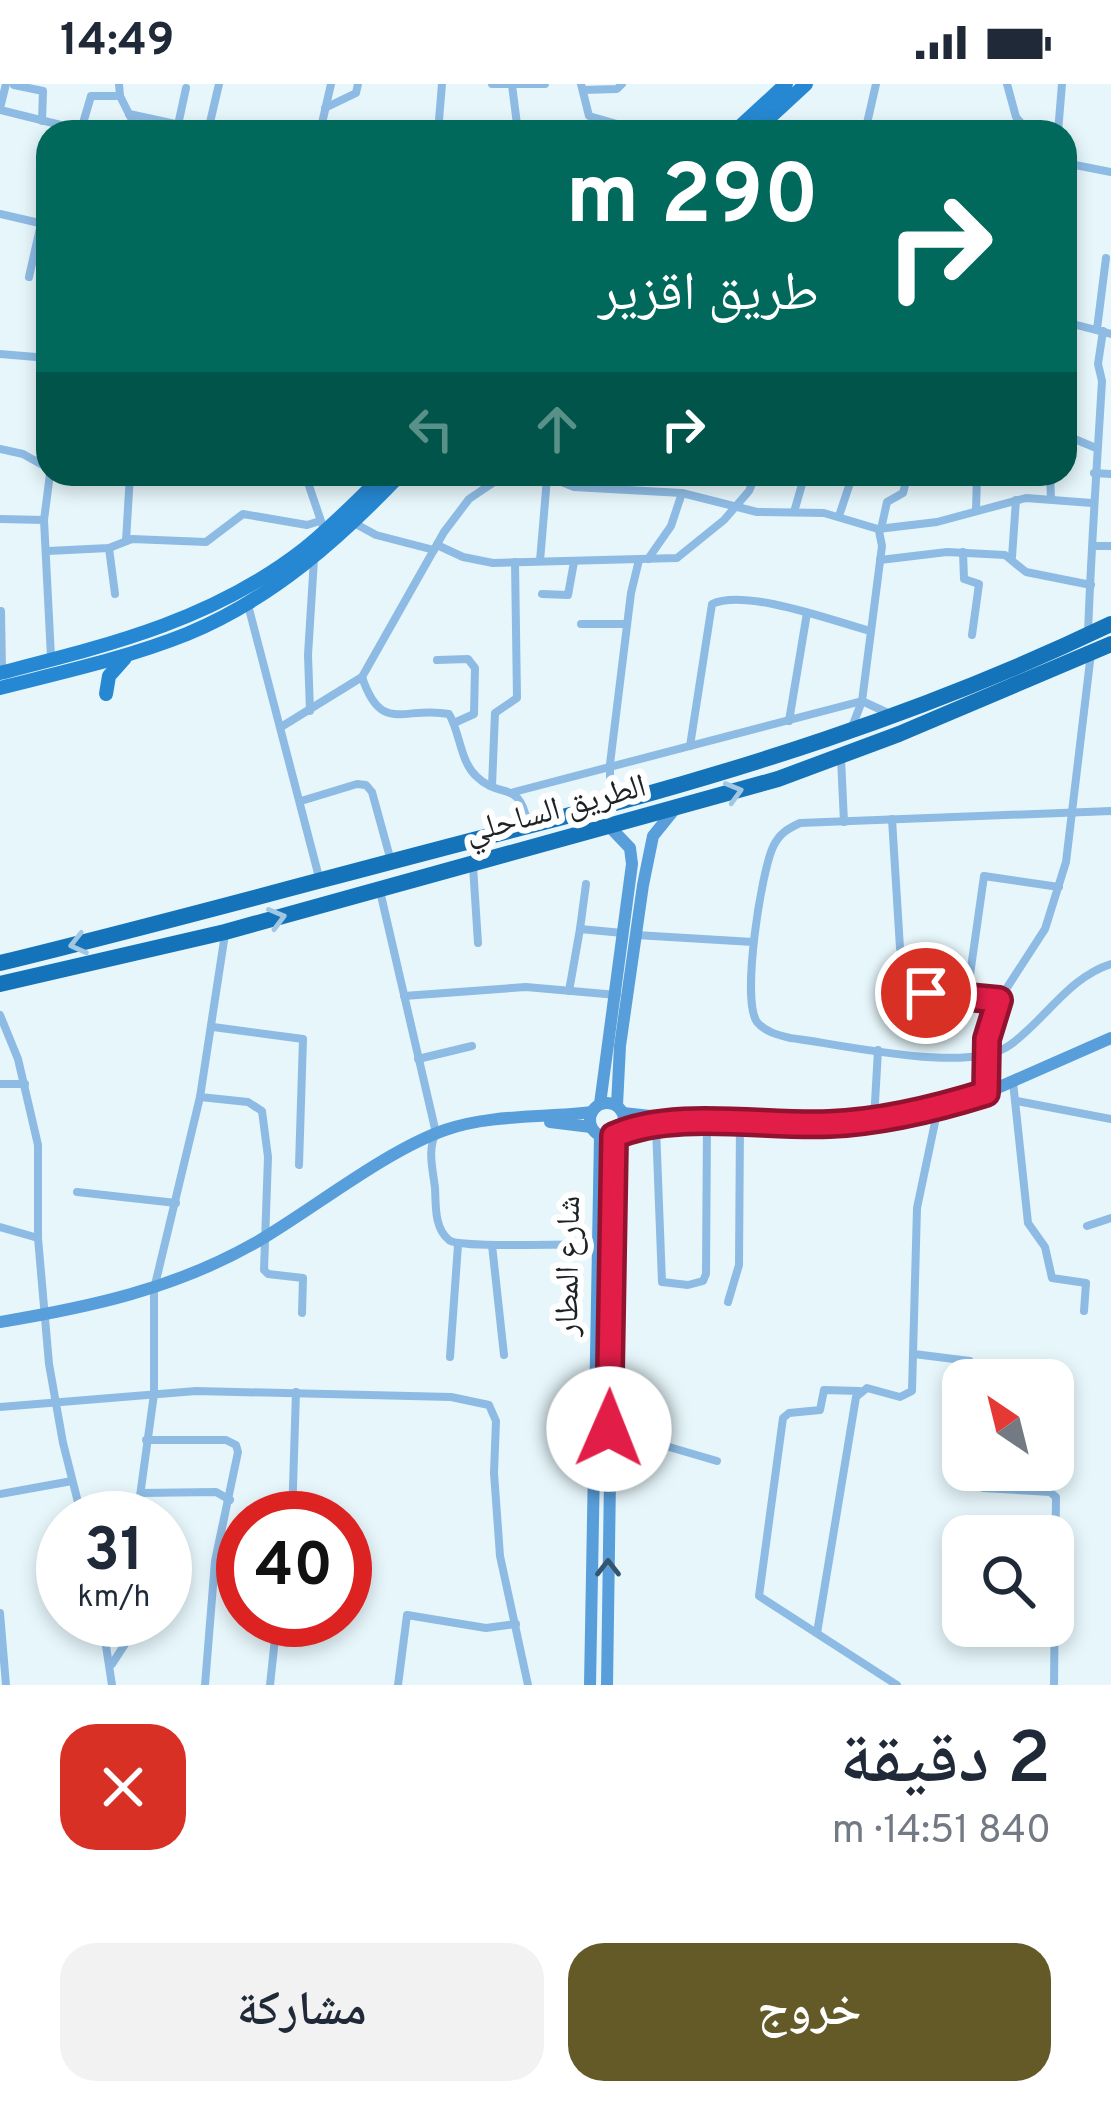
<!DOCTYPE html>
<html lang="ar">
<head>
<meta charset="utf-8">
<style>
	body { margin:0; font-family:Overpass,"Noto Naskh Arabic",sans-serif; background:#f2f2f3; color:#1f2937; direction:rtl; height:100vh; display:flex; flex-direction:column; font-size:45px; white-space:nowrap }
	* { box-sizing:border-box; margin:0 }
	p { font-size:39px; color:#747a83 }
	.icon { flex:none; width:66px; height:66px; fill:none; stroke:currentColor; stroke-width:2; stroke-linecap:round; stroke-linejoin:round }
	.map { position:relative; height:1601px; overflow:hidden; direction:ltr }
	.sheet { display:flex; flex-direction:column; background:#fff; flex:1 }
	.sheet>* { flex:none }
	.hud { position:absolute; left:36px; top:36px; width:1041px; height:366px; border-radius:36px; box-shadow:0 6px 18px #0003; direction:rtl; background:#00695c; color:#fff; overflow:hidden }
	.needle { width:78px; rotate:325deg }
	.tools { position:absolute; left:942px; top:1275px; display:grid; gap:24px }
	.tools a { display:grid; place-items:center; width:132px; height:132px; border-radius:24px; background:#fff; box-shadow:0 6px 18px #0003; font-size:60px }
	.speed { position:absolute; left:36px; top:1407px; display:flex; gap:24px; font-size:60px; font-weight:700; text-align:center }
	.speed>* { display:grid; place-content:center; width:156px; height:156px; border-radius:50%; background:#fff; box-shadow:0 6px 18px #0003; line-height:1 }
	.speed small { font-size:30px; font-weight:400 }
	.speed .limit { border:18px solid #d22; background:#fff; color:#111 }
	.pin { position:absolute; display:grid; place-items:center; width:102px; height:102px; color:#fff; margin:-51px; border:6px solid #fff; border-radius:50%; box-shadow:0 3px 12px #0007 }
	.me { position:absolute; width:132px; margin:-66px; rotate:1deg; stroke-linejoin:round; filter:drop-shadow(0 0 9px #0008) }
	.turn { display:flex; align-items:center; gap:42px; height:252px; padding:0 60px; font-size:54px }
	.turn .icon { width:156px; height:156px; stroke-width:2.5 }
	.turn b { display:block; font-size:84px; line-height:102px }
	.lanes { display:flex; align-items:center; height:114px; padding:0 60px; background:#0003; justify-content:center; gap:60px; direction:ltr }
	.lanes .off { opacity:.35 }
	.round { display:grid; place-items:center; flex:none; width:126px; height:126px; border-radius:36px; background:#f2f2f3 }
	.headline { display:flex; align-items:center; justify-content:space-between; height:204px; padding:0 60px }
	h1 { font-size:72px; font-weight:600; line-height:90px }
	.button { display:flex; gap:24px; margin-top:auto; padding:24px 60px }
	.button a { flex:1; height:138px; border-radius:36px; background:#635a27; color:#fff; font-size:48px; font-weight:600; line-height:138px; text-align:center }
	.button a+a { background:#f2f2f3; color:#1f2937 }
	.status { display:flex; justify-content:space-between; align-items:center; height:84px; padding:0 60px; background:#fff; direction:ltr }
	.status svg { height:33px; fill:currentColor }
	.map>svg:first-child { display:block }
	.lines { fill:none; stroke-linecap:round; stroke-linejoin:round }
	.street { stroke:#8ebbe4; stroke-width:8 }
	.secondary { stroke:#589eda; stroke-width:12 }
	.primary { stroke:#2688d2; stroke-width:14 }
	.highway { stroke:#1574b9; stroke-width:16 }
	.oneway { stroke:#a1c7e3 }
	.oneway2 { stroke:#35546d }
	.route-casing { stroke:#92132f; stroke-width:30 }
	.route { stroke:#e11d48; stroke-width:21 }
	.labels { text-anchor:middle; dominant-baseline:central; stroke-width:12; stroke-linejoin:round; paint-order:stroke }
	.street-label { font-size:33px; fill:#1d2224; stroke:#fff }
</style>
</head>
<body>
<div class="status"><b>14:49</b><svg viewBox="0 0 49 12"><path d="M0 12V9h3v3zM5 12V6h3v6zM10 12V3h3v9zM15 12V0h3v12zM26 1h20v11H26zM47 4h2v5h-2z"/></svg></div>
<div class="map">
<svg width="1111" height="1601" viewBox="0 0 1111 1601">
	<rect width="100%" height="100%" fill="#e6f6fb"/>
	<g class="lines">
		<!-- street -->
		<g class="street">
			<path d="M 119,0 L 120,12 L 138,48"/>
			<path d="M 492,0 L 545,0"/>
			<path d="M 581,0 L 589,32 L 645,48"/>
			<path d="M 1007,0 L 1016,33 L 1029,48"/>
			<path d="M 14,1 L 43,7 L 42,37"/>
			<path d="M 512,1 L 518,48"/>
			<path d="M 583,6 L 617,5 L 622,0"/>
			<path d="M 0,24 L 6,0"/>
			<path d="M 325,24 L 356,9 L 358,0"/>
			<path d="M 0,26 L 81,46 L 91,12 L 120,12"/>
			<path d="M 129,30 L 208,47 L 219,0"/>
			<path d="M 178,41 L 186,4"/>
			<path d="M 320,48 L 331,0"/>
			<path d="M 438,48 L 442,0"/>
			<path d="M 865,48 L 876,0"/>
			<path d="M 1058,48 L 1062,0"/>
			<path d="M 1065,79 L 1111,88"/>
			<path d="M 0,130 L 48,141"/>
			<path d="M 29,193 L 41,140"/>
			<path d="M 1065,238 L 1111,250"/>
			<path d="M 1097,245 L 1106,174"/>
			<path d="M 0,270 L 48,274"/>
			<path d="M 1065,351 L 1096,364"/>
			<path d="M 0,365 L 23,370 L 48,384"/>
			<path d="M 1094,389 L 1111,390"/>
			<path d="M 50,390 L 44,436 L 51,573"/>
			<path d="M 305,390 L 322,440"/>
			<path d="M 542,390 L 574,403 L 682,409 L 757,428 L 824,429 L 878,445 L 937,438 L 1026,414 L 1092,419"/>
			<path d="M 1050,390 L 1051,415"/>
			<path d="M 976,427 L 977,390"/>
			<path d="M 794,428 L 805,390"/>
			<path d="M 839,432 L 853,390"/>
			<path d="M 0,435 L 44,436"/>
			<path d="M 354,439 L 376,451 L 434,466"/>
			<path d="M 881,445 L 887,418 L 903,409 L 908,390"/>
			<path d="M 126,457 L 130,390"/>
			<path d="M 437,461 L 463,473 L 493,479 L 677,474 L 724,436 L 749,407 L 756,390"/>
			<path d="M 1094,462 L 1111,462"/>
			<path d="M 109,464 L 115,510"/>
			<path d="M 48,467 L 109,464 L 132,455 L 206,458 L 243,430 L 307,441 L 320,437"/>
			<path d="M 963,468 L 964,495 L 979,500 L 972,551"/>
			<path d="M 1012,473 L 1016,416"/>
			<path d="M 648,475 L 671,442 L 682,409"/>
			<path d="M 880,476 L 947,468 L 1005,471 L 1026,488 L 1091,501"/>
			<path d="M 540,477 L 547,394"/>
			<path d="M 542,510 L 568,511 L 574,478"/>
			<path d="M 248,521 L 320,797"/>
			<path d="M 1,527 L 2,587"/>
			<path d="M 581,540 L 627,540"/>
			<path d="M 1088,550 C 1091,465 1097,381 1102,297 L 1098,280 L 1103,247"/>
			<path d="M 437,576 L 468,575 L 475,584 L 474,630 L 454,639"/>
			<path d="M 362,593 C 382,652 404,621 449,630 C 460,648 460,677 476,692 C 501,717 519,693 528,741"/>
			<path d="M 310,627 L 308,571 L 314,475"/>
			<path d="M 789,637 L 807,529"/>
			<path d="M 281,643 L 362,593 L 444,448 L 469,415 L 506,390"/>
			<path d="M 852,643 L 862,617 L 882,462 L 879,447"/>
			<path d="M 690,662 L 712,520 C 745,504 834,537 870,547"/>
			<path d="M 841,674 L 844,738"/>
			<path d="M 492,702 L 495,629 L 517,614 L 515,478"/>
			<path d="M 514,708 L 862,617 L 888,629"/>
			<path d="M 301,717 L 357,700 L 366,701 L 372,708 L 391,777"/>
			<path d="M 610,721 L 610,680 L 631,509 L 639,476"/>
			<path d="M 1111,727 L 800,739 C 787,745 779,750 773,763 C 761,789 741,916 757,938 C 765,948 778,951 790,954 C 842,960 969,991 1010,961 C 1045,936 1069,893 1111,880"/>
			<path d="M 892,735 L 900,864 L 907,886 L 922,908 L 999,916"/>
			<path d="M 473,782 L 478,859"/>
			<path d="M 380,807 L 436,1049 C 427,1066 433,1086 435,1104 C 436,1121 434,1144 449,1156 C 459,1165 573,1159 597,1161"/>
			<path d="M 580,845 L 586,800"/>
			<path d="M 636,851 L 753,858"/>
			<path d="M 569,907 L 580,845 L 623,849"/>
			<path d="M 404,912 L 526,903 L 617,911"/>
			<path d="M 967,912 L 984,792 L 1059,803"/>
			<path d="M 0,931 L 18,975 L 38,1061 L 38,1154 L 49,1280 L 63,1359 L 82,1434"/>
			<path d="M 213,943 L 303,955 L 299,1081"/>
			<path d="M 418,975 L 472,962"/>
			<path d="M 1013,998 L 1028,1139 L 1045,1163 L 1052,1194 L 1086,1199 L 1084,1227"/>
			<path d="M 0,1000 L 25,1000"/>
			<path d="M 986,1008 L 987,955 L 999,916 L 1045,845 L 1066,778 L 1091,569"/>
			<path d="M 200,1013 L 248,1018 L 262,1027 L 268,1073 L 264,1186 L 268,1190 L 303,1194 L 302,1229"/>
			<path d="M 1017,1017 L 1111,1035"/>
			<path d="M 874,1036 L 878,966"/>
			<path d="M 656,1043 L 662,1198 L 688,1201 L 703,1197 L 706,1190 L 707,1038"/>
			<path d="M 77,1108 L 176,1119"/>
			<path d="M 1087,1142 L 1111,1134"/>
			<path d="M 0,1143 L 38,1154"/>
			<path d="M 492,1161 L 504,1271"/>
			<path d="M 728,1218 L 739,1181 L 740,1039"/>
			<path d="M 914,1270 L 970,1277 L 975,1284 L 976,1296"/>
			<path d="M 450,1273 L 458,1161"/>
			<path d="M 859,1307 L 824,1306 L 820,1326 L 789,1329 L 783,1334 L 759,1512 L 897,1601"/>
			<path d="M 0,1323 L 196,1307 L 451,1313 L 489,1321 L 496,1337 L 494,1389 L 500,1472 L 528,1601"/>
			<path d="M 611,1346 L 717,1377"/>
			<path d="M 146,1356 L 226,1356 L 236,1361 L 238,1368 L 215,1477 L 205,1601"/>
			<path d="M 973,1386 L 983,1404 L 1050,1408 L 1056,1413 L 1054,1601"/>
			<path d="M 141,1409 L 216,1408 L 230,1416"/>
			<path d="M 0,1410 L 72,1397"/>
			<path d="M 137,1434 L 154,1310 L 154,1205 L 200,1013 L 225,850"/>
			<path d="M 292,1434 L 296,1308"/>
			<path d="M 0,1529 L 6,1601"/>
			<path d="M 102,1536 L 112,1601"/>
			<path d="M 817,1549 L 856,1313 L 867,1304 L 900,1313 L 912,1307 L 917,1124 L 938,1024"/>
			<path d="M 112,1580 L 125,1560 L 128,1536"/>
			<path d="M 270,1601 L 277,1536"/>
			<path d="M 398,1601 L 407,1531 L 486,1544 L 516,1540"/>
		</g>
		<!-- secondary -->
		<g class="secondary">
			<circle cx="607" cy="1036" r="17"/>
			<path d="M 600,1020 L 632,780 L 630,764 L 608,741"/>
			<path d="M 617,1021 L 620,962 L 643,801 L 653,752 L 674,726"/>
			<path d="M 623,1029 L 678,1035"/>
			<path d="M 550,1038 L 591,1043"/>
			<path d="M 619,1048 L 691,1037 L 804,1040 L 874,1036 L 986,1009 L 1111,954"/>
			<path d="M 0,1238 C 90,1223 174,1205 255,1159 C 312,1126 385,1067 445,1046 C 490,1030 545,1034 592,1028"/>
			<path d="M 590,1601 L 600,1052"/>
			<path d="M 607,1601 L 615,1052"/>
		</g>
		<!-- primary -->
		<g class="primary">
			<path d="M 734,48 L 786,0"/>
			<path d="M 754,48 L 806,0"/>
			<path d="M 0,589 C 109,561 213,536 304,465 C 333,442 358,415 385,390"/>
			<path d="M 0,604 C 63,588 127,574 187,550 C 272,515 339,455 401,390"/>
			<path d="M 106,610 L 109,592 L 125,574"/>
		</g>
		<!-- highway -->
		<g class="highway">
			<path d="M 0,879 C 177,836 352,787 528,742 C 728,691 924,630 1111,540"/>
			<path d="M 0,900 L 225,848 L 778,695 L 899,650 L 1111,560"/>
		</g>
	</g>
	<!-- one-way arrows -->
	<defs><path id="oneway-chevron" d="M-2-3.5L2.5 0L-2 3.5" fill="none" stroke-width="1.6" stroke-linecap="round" stroke-linejoin="round" transform="scale(3)"/></defs>
	<g class="oneway">
		<use href="#oneway-chevron" transform="translate(734 708) rotate(-16)"/>
		<use href="#oneway-chevron" transform="translate(277 834) rotate(-15)"/>
		<use href="#oneway-chevron" transform="translate(78 860) rotate(166)"/>
	</g>
	<use class="oneway2" href="#oneway-chevron" transform="translate(608 1484) rotate(-90)"/>
	<g class="lines">
		<!-- route casing -->
		<g class="route-casing">
			<path id="route" d="M 609,1345 L 614,1052 C 673,1025 765,1043 829,1040 C 883,1038 935,1025 986,1009 L 987,955 L 999,916 L 926,909"/>
		</g>
		<!-- route -->
		<use href="#route" class="route"/>
	</g>
	<g class="labels">
		<!-- street labels -->
		<g class="street-label">
			<text transform="translate(556 727) rotate(-15)">الطريق الساحلي</text>
			<text transform="translate(570 1182) rotate(-89)">شارع المطار</text>
		</g>
	</g>
</svg>
<div class="tools">
<a><svg class="needle" viewBox="-14 -14 28 28"><path d="M0-13l5 13h-10z" fill="#e53935"/><path d="M0 13l5-13h-10z" fill="#747a83"/></svg></a>
<a><svg class="icon" aria-label="search" viewBox="0 0 24 24"><circle cx="10" cy="10" r="6"/><path d="M15 15l6 6"/></svg></a>
</div>
<div class="speed"><div>31<small>km/h</small></div><div class="limit">40</div></div>
<div class="pin" style="left:926px;top:909px;background:#d93025"><svg class="icon" aria-label="arrive" viewBox="0 0 24 24"><path d="M6 21V4h12l-3 4 3 4H6"/></svg></div>
<svg class="me" style="left:609px;top:1345px" viewBox="-20 -20 40 40"><circle r="19" fill="#fff"/><path d="M0-13L10 11 0 6-10 11z" fill="#e11d48"/></svg>
<div class="hud">
<div class="turn"><svg class="icon" aria-label="right" viewBox="0 0 24 24"><path d="M7 20v-9h11M14 6l5 5-5 5"/></svg><div><b>290 m</b>طريق اقزير</div></div>
<div class="lanes"><svg class="icon off" aria-label="left" viewBox="0 0 24 24"><path d="M17 20v-9H6M10 6l-5 5 5 5"/></svg><svg class="icon off" aria-label="ahead" viewBox="0 0 24 24"><path d="M12 20V5M6 11l6-6 6 6"/></svg><svg class="icon" aria-label="right" viewBox="0 0 24 24"><path d="M7 20v-9h11M14 6l5 5-5 5"/></svg></div>
</div>
</div>
<section class="sheet">
<div class="headline"><div><h1>2 دقيقة</h1><p>840 m · 14:51</p></div><a class="round" style="background:#d93025;color:#fff"><svg class="icon" aria-label="close" viewBox="0 0 24 24"><path d="M6 6l12 12M18 6L6 18"/></svg></a></div>
<div class="button"><a>خروج</a><a>مشاركة</a></div>
</section>
</body>
</html>
